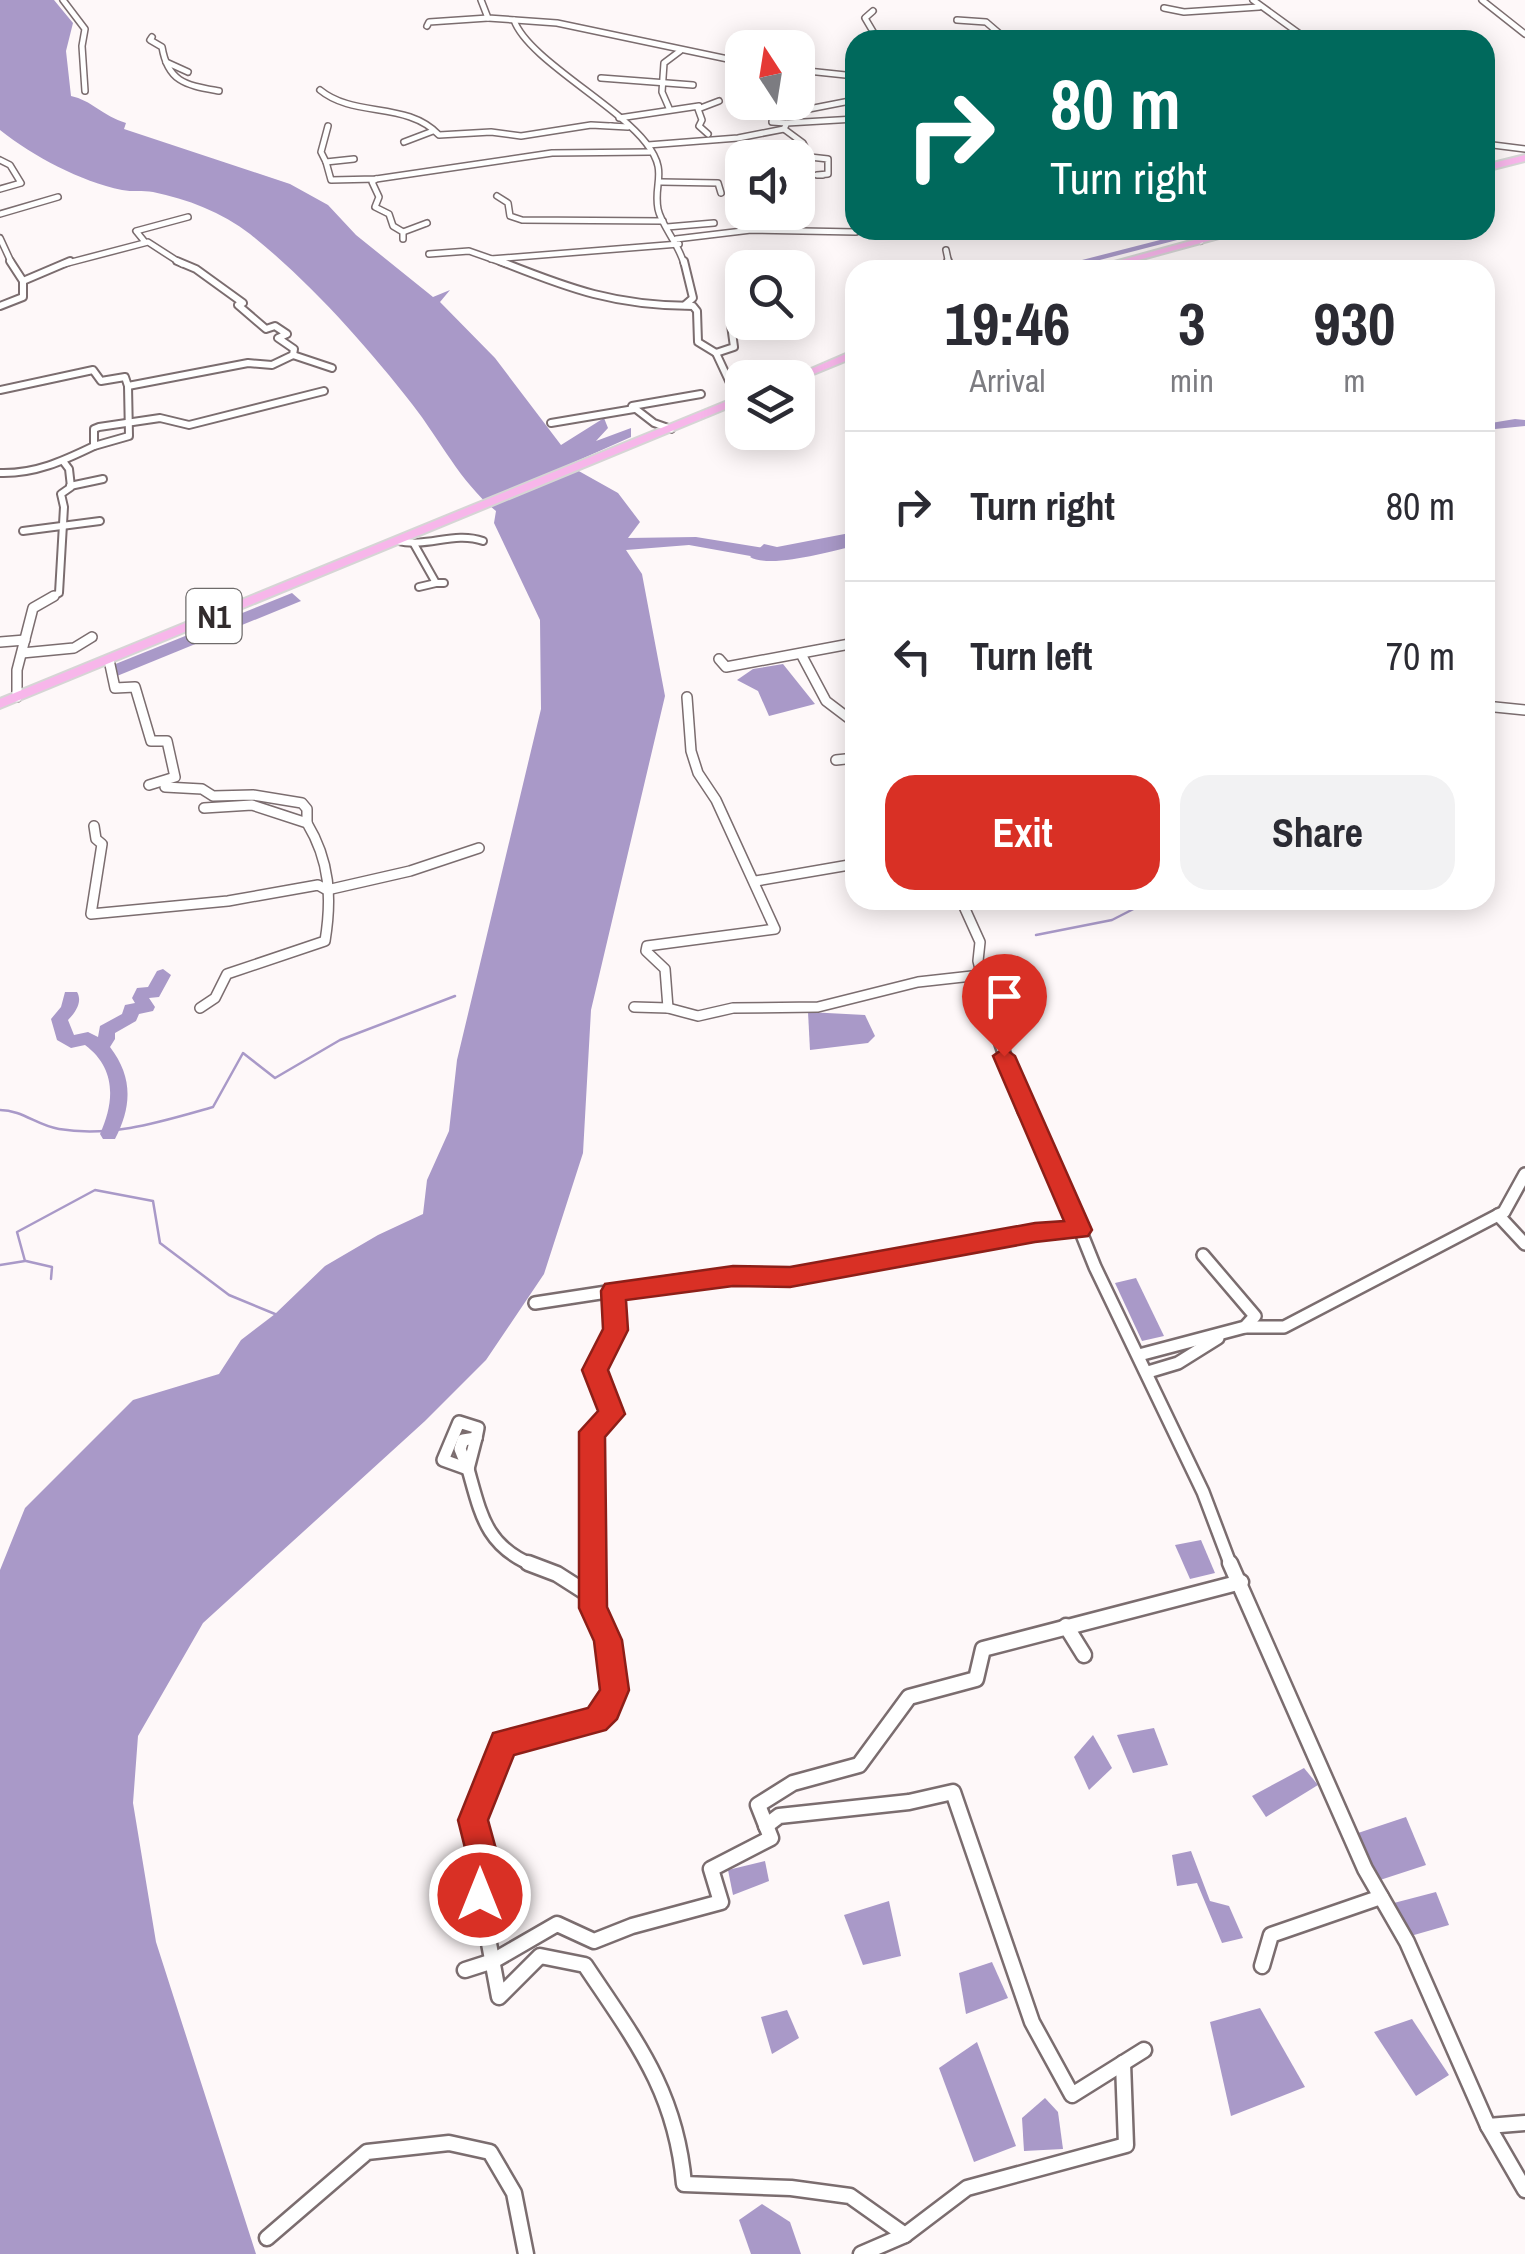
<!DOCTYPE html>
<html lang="en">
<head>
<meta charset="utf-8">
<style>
	body { margin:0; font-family:"Archivo Narrow",sans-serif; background:#f2f2f3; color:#2b2b33; height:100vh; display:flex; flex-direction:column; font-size:38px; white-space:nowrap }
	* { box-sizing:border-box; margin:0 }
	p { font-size:32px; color:#7c7c81 }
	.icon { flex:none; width:55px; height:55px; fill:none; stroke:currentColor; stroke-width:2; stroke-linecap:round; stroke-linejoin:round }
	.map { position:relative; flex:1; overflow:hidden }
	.side { position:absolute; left:845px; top:260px; width:650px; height:650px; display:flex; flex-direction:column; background:#fff; border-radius:30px; box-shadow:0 5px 25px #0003 }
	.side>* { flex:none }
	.top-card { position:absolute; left:845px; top:30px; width:650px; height:210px; border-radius:30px; box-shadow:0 5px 25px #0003; background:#00695c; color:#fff; overflow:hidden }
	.needle { width:65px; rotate:348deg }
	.fabs { position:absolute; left:725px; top:30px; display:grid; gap:20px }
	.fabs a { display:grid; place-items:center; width:90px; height:90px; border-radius:20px; background:#fff; box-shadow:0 5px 25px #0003; font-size:50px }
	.pin { position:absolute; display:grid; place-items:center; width:85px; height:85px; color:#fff; margin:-102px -42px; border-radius:50% 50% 50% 0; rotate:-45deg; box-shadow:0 0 10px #0007 }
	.pin .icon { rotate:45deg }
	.me { position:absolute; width:110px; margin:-55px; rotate:0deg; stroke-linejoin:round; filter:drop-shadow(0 0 8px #0008) }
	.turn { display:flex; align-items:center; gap:35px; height:210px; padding:0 40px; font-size:45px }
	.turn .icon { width:130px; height:130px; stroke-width:2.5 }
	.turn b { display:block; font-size:70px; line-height:85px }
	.eta { display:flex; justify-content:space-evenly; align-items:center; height:170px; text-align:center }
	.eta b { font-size:60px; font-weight:800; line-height:70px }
	.cta { display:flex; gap:20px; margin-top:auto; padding:20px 40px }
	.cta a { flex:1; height:115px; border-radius:30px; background:#d93025; color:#fff; font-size:40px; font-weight:800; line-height:115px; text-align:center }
	.cta a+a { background:#f2f2f3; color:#2b2b33 }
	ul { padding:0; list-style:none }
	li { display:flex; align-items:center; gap:30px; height:150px; padding:0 40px; border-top:2px solid #e1e1e2 }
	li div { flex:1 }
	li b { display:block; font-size:38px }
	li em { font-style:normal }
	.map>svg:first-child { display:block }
	.water { fill:#a999c8 }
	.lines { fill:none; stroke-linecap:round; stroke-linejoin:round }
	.stream { stroke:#a999c8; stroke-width:2.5 }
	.river { fill:#a999c8; fill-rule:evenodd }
	.minor-far4-casing { stroke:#7b6d6f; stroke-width:8 }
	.minor-far3-casing { stroke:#7b6d6f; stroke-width:10 }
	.minor-far2-casing { stroke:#7b6d6f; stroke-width:12 }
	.minor-far1-casing { stroke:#7b6d6f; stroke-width:16 }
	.minor-casing { stroke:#7b6d6f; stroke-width:19 }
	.trunk-casing { stroke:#d6d5d5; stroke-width:4 }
	.minor-far4 { stroke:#fff; stroke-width:5 }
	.minor-far3 { stroke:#fff; stroke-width:6 }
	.minor-far2 { stroke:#fff; stroke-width:9 }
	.minor-far1 { stroke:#fff; stroke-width:11 }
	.minor { stroke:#fff; stroke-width:14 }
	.trunk { fill:#f7b6ea; fill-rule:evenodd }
	.route { fill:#d93025; stroke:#8d1f18; stroke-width:2.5 }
	.labels { text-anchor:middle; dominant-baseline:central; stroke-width:8; stroke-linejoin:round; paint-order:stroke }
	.shield { fill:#fff; stroke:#6f6b6b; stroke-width:2.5 }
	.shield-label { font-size:32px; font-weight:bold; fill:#312b2c }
</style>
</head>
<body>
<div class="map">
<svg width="1525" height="2254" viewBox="0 0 1525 2254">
	<rect width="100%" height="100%" fill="#fef8f9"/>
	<!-- water -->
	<g class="water">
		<path d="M 0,0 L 54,0 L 73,23 L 66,51 L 71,96 C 91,100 103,116 126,123 L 124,129 L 290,184 L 328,205 L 356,235 L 433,297 L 450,290 L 440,302 L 495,358 L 561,445 L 604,418 L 608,428 L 596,441 L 631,428 L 631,437 L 568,465 L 618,493 L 640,522 L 628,538 L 696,537 L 764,548 L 756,557 L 689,545 L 626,550 L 642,574 L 665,696 L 591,1010 L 583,1153 L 544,1274 L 486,1360 L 425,1421 L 203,1623 L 138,1736 L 133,1803 L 156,1942 L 256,2254 L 0,2254 L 0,1570 L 25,1508 L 133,1400 L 219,1374 L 241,1340 L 275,1314 L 325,1266 L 378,1235 L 423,1214 L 427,1180 L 449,1131 L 457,1060 L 541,709 L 540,620 L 494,523 L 496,511 C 460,482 441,441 412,404 C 367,346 308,280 250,234 C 222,212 187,199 153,192 C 143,190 132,192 122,190 C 80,181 34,157 0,130 Z"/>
		<path d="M 292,593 L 301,601 L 117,676 L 113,665 Z"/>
		<path d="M 783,664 L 815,704 L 769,716 L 758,691 L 737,680 L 753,669 Z"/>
		<path d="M 808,1012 L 865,1015 L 875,1036 L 868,1043 L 810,1050 Z"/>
		<path d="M 1136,1278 L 1164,1336 L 1142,1341 L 1115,1283 Z"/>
		<path d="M 1201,1540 L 1215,1573 L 1190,1579 L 1175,1545 Z"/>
		<path d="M 1154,1728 L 1168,1765 L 1133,1773 L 1117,1735 Z"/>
		<path d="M 1093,1735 L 1112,1768 L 1089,1790 L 1074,1757 Z"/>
		<path d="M 1304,1768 L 1318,1785 L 1266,1817 L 1252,1796 Z"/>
		<path d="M 1406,1817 L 1426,1865 L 1377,1881 L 1355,1834 Z"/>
		<path d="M 1191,1851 L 1210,1901 L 1229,1906 L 1243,1938 L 1222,1943 L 1197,1883 L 1177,1886 L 1172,1855 Z"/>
		<path d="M 765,1861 L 769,1881 L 733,1895 L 728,1870 Z"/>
		<path d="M 1436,1892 L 1449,1925 L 1407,1937 L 1390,1904 Z"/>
		<path d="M 889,1901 L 901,1956 L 863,1965 L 844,1915 Z"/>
		<path d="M 992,1962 L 1008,1998 L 966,2014 L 959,1973 Z"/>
		<path d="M 1260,2008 L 1305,2087 L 1231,2116 L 1210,2022 Z"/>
		<path d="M 787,2010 L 799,2038 L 772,2054 L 761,2017 Z"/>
		<path d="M 1412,2019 L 1449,2075 L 1416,2096 L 1374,2032 Z"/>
		<path d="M 977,2042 L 1016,2146 L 974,2162 L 939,2068 Z"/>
		<path d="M 1045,2098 L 1058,2112 L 1063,2149 L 1024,2151 L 1022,2118 Z"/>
		<path d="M 762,2204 L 790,2222 L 801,2254 L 751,2254 L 739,2220 Z"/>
	</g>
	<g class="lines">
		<!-- stream -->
		<g class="stream">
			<path d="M 1036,935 L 1112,920 L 1151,900"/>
			<path d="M 0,1110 C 22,1110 38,1126 59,1129 C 112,1138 163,1121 213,1107 L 243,1053 L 275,1078 L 340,1040 L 455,996"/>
			<path d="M 26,1261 L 52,1267 L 51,1279"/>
			<path d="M 0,1265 L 25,1261 L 17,1232 L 95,1190 L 153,1201 L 160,1243 L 229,1295 L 275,1314"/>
		</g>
		<!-- river -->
		<g class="river">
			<path d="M 1199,230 L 1216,230 L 1061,270 L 1043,270 Z"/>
			<path d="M 855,344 L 855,352 L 846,352 L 846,348 Z"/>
			<path d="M 1515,419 L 1525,420 L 1525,426 L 1485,430 L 1485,424 Z"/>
			<path d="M 855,532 L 855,546 C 830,551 771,569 750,557 L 764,544 L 777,547 Z"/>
			<path d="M 163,969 L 171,975 L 159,997 L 149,998 L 155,1007 L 153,1011 L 139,1014 L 136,1021 L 115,1033 L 115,1039 L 110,1047 C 133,1077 132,1106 115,1139 L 103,1139 L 100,1134 C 115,1101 116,1068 85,1045 L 71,1048 L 57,1040 L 51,1019 L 61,1007 L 65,992 L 77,992 C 83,1002 75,1013 68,1020 L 74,1035 L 88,1032 L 98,1037 L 100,1026 L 122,1014 L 125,1005 L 135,1003 L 132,998 L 137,988 L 148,987 L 157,971 Z"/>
		</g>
		<!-- minor-far4 casing -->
		<g class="minor-far4-casing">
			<g id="minor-far4">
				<path d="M 63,0 L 85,29 L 82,46 L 85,91"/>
				<path d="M 481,0 L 488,18 L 557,23 L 742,62"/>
				<path d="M 1253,0 L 1304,37"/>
				<path d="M 1482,0 L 1525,34"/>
				<path d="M 1164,8 L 1184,12 L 1259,7"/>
				<path d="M 873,11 L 865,18 L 878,40"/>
				<path d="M 514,20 C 527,58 616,104 646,143 C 669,172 653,183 658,209 C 661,225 679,244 684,264"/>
				<path d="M 957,20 L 986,22 L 1007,40"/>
				<path d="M 427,26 L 429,22 L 488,18"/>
				<path d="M 152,37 L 150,40 L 162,47 C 168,83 187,85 219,91"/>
				<path d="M 166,62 L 188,72"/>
				<path d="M 798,70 L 855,76"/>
				<path d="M 601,78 L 693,85"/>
				<path d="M 320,90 C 354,118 407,101 439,135 L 491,132 L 521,136 L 591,125 L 628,127 L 610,126"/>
				<path d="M 669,108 L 662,92 L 664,63 L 680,51"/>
				<path d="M 619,118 L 699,106"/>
				<path d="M 786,123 L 772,122 L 773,116 L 855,100"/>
				<path d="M 784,129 L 803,143 L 810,157 L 828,159 L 828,174 L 817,175 L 823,175"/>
				<path d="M 708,134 L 699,126 L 702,120 L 698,109 L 719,101"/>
				<path d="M 404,142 L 433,131"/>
				<path d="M 1485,144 L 1525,149"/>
				<path d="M 648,145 L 738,138 L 784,129 L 787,123 L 855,119"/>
				<path d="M 354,159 L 326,162 L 331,180 L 376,179 L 552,153 L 650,152"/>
				<path d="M 0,160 L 10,165 L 21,183 L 0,189"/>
				<path d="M 326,162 L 321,152 L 328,126"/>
				<path d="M 376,179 L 372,182 L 379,197 L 375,207 L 389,214 L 393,226 L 403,232 L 403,239"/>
				<path d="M 661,182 L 718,183 L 721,193"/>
				<path d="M 497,196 L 508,203 L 510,216 L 522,220 L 663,221"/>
				<path d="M 0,214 L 58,197"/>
				<path d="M 667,227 L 714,223"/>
				<path d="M 1192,230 L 1201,241"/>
				<path d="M 403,232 L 427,223"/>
				<path d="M 0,238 L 12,264"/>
				<path d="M 676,239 L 751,230 L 856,232"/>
				<path d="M 145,242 L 136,231 L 188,217"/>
				<path d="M 946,250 L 949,264"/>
				<path d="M 429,254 L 469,251 L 506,264"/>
				<path d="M 491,259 L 679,244"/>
				<path d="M 64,264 L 148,242 L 182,264"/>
			</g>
		</g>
		<!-- minor-far3 casing -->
		<g class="minor-far3-casing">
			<g id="minor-far3">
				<path d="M 10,261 L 23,281"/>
				<path d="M 500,261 C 570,289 616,306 693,306 L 697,311 L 698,342 L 716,353 L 734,347 L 731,325"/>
				<path d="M 684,261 L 693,298 L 685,305"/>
				<path d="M 948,261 L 950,270"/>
				<path d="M 0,306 L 23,297 L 23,281 L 70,261"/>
				<path d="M 716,353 L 738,400"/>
				<path d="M 293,355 L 332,368"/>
				<path d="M 0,390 L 93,370 L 101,381 L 125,377 L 128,386 L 248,363 L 272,365 L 293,355 L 294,349 L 278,338 L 287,334 L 275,326 L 266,329 L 238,305 L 243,303 L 196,269 L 177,261"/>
				<path d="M 551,423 L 634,409"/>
				<path d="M 671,429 L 654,423 L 632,406 L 701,394"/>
				<path d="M 94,446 L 129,436 L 128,386"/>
				<path d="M 0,473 C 35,474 63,461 94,446 L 94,429 L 99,427 L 160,418 L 189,425 L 324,391"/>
				<path d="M 70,486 L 103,479"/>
				<path d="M 23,531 L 100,521"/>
				<path d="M 398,541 C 427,548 454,531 483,541"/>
				<path d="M 414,544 L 436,583 L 444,583"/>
				<path d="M 419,587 L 436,583"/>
				<path d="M 50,598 L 59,593 L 64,507 L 61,494 L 71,487 L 69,469 L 63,461"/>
			</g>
		</g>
		<!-- minor-far2 casing -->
		<g class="minor-far2-casing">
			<g id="minor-far2">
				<path d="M 0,642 L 25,640"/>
				<path d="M 22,653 L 74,648 L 92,637"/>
				<path d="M 801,654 L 826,701 L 855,723"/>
				<path d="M 719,659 L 726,667 L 855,643"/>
				<path d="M 109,660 L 115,688 L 135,687 L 151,741 L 167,741 L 175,777 L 149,785"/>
				<path d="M 17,697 L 17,670 L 33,608 L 54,596"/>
				<path d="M 1485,706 L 1525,710"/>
				<path d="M 836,760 L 855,758"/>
				<path d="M 165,787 L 202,789 L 213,796 L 253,795 L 302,803 L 307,809 L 307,823"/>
				<path d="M 94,826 L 96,839 L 102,844 L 91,914 L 228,901 L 318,885 L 327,890 L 410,871 L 479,848"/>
				<path d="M 756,881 L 855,864"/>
				<path d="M 961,900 L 980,942 L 978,961 L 994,1024"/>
				<path d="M 634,1007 L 668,1008 L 698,1016 L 733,1008 L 818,1007 L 918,982 L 981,975"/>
				<path d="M 200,1008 L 215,998 L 227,974 L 325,941 C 332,898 330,861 307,823 L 252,805 L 204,808"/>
				<path d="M 668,1008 L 665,969 L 646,951 L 647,946 L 775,929 L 716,800 L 698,773 L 691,751 L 687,697"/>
			</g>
		</g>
		<!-- minor-far1 casing -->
		<g class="minor-far1-casing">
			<g id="minor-far1">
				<path d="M 993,1021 L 1024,1111 L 1048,1150 L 1095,1267 L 1203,1492 L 1231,1566"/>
				<path d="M 1498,1215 L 1525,1244"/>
				<path d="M 535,1303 L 685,1280 L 790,1277 L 1035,1232 L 1080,1229"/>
				<path d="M 1245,1327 L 1284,1327 L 1504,1212 L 1525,1174"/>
				<path d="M 1139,1355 L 1245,1327 L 1255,1316 L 1203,1255"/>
				<path d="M 1148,1372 L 1178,1363 L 1218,1338"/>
				<path d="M 468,1469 C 481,1515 486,1547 535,1566"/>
				<path d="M 468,1469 L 443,1460 L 459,1422 L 478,1428 L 476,1438"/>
				<path d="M 468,1469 L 460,1449 L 463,1440 L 476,1438"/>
				<path d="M 468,1469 L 476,1438"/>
				<path d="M 593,1566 L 592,1432 L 612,1414 L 595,1370 L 616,1330 L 613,1291"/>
			</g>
		</g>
		<!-- minor casing -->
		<g class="minor-casing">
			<g id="minor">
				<path d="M 528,1563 L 557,1574 L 593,1597"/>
				<path d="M 593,1563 C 593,1578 590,1596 594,1610 C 606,1647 628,1688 596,1720 L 504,1743 L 473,1820 L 484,1859 L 480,1895 L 499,1997 L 540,1956 L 585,1965 C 635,2040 676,2091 684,2184 L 791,2188 L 850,2196 L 905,2235 L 967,2188 L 1126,2145 L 1123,2063"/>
				<path d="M 1230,1563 L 1365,1869 L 1407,1942 L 1488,2126 L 1525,2123"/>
				<path d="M 1066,1626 L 1084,1655"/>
				<path d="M 766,1826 L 779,1816 L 909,1802 L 953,1792 L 1032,2022 L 1072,2095 L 1144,2050"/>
				<path d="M 1262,1966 L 1271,1935 L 1381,1897"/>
				<path d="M 465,1970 L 493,1961 L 557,1924 L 594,1941 L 632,1926 L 721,1902 L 711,1869 L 771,1838 L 758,1805 L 793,1783 L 859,1765 L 909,1697 L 976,1679 L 983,1649 L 1241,1582"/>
				<path d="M 1488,2126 L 1525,2190"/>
				<path d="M 267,2238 L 367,2152 L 449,2143 L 490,2152 L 514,2193 L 526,2254"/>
				<path d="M 861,2254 L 905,2235"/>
			</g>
		</g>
		<!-- trunk casing -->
		<g class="trunk-casing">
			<g id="trunk">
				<path d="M 1525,155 L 1525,161 L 1485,171 L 1485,165 Z"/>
				<path d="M 1231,230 L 1248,230 L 1102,270 L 1085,270 Z"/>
				<path d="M 855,350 L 855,357 L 799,380 L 798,378 L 790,378 Z"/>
				<path d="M 742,395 L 742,402 L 0,708 L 0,699 Z"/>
			</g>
		</g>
		<!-- minor-far4 -->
		<use href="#minor-far4" class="minor-far4"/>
		<!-- minor-far3 -->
		<use href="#minor-far3" class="minor-far3"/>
		<!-- minor-far2 -->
		<use href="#minor-far2" class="minor-far2"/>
		<!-- minor-far1 -->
		<use href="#minor-far1" class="minor-far1"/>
		<!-- minor -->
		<use href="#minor" class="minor"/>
		<!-- trunk -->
		<use href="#trunk" class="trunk"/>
	</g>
	<!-- route -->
	<path class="route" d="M 1004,1048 L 1015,1056 L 1092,1230 L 1088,1236 L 1035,1242 L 790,1287 L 733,1286 L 626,1300 L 628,1330 L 608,1370 L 625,1414 L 605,1437 L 607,1607 L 622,1640 L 629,1690 L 617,1719 L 606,1730 L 514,1755 L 488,1820 L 499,1860 L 491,1906 L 480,1910 L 469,1906 L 464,1895 L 468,1860 L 458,1820 L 493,1733 L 588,1708 L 600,1690 L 594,1641 L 579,1608 L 579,1432 L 598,1411 L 582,1370 L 603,1329 L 601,1291 L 605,1284 L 733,1266 L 790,1267 L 1035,1223 L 1064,1221 L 993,1056 Z"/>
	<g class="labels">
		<!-- shield labels -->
		<rect class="shield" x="186.5" y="589" width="55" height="54" rx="8"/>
		<g class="shield-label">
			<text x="214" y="616">N1</text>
		</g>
	</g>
</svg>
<div class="fabs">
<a><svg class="needle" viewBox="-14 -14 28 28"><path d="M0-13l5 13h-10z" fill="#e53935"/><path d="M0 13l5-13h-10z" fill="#7c7c81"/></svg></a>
<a><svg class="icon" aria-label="sound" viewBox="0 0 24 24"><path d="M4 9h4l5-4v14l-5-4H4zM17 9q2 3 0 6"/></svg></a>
<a><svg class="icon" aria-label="search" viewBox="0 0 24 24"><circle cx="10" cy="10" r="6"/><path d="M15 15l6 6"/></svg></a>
<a><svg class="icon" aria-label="layers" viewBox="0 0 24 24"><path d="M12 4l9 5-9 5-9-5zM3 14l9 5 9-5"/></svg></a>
</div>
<div class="pin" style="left:1004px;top:1056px;background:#d93025"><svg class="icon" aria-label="arrive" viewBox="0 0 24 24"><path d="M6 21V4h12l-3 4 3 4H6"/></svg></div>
<svg class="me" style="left:480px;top:1895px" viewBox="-20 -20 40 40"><circle r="17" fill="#d93025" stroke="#fff" stroke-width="3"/><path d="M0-11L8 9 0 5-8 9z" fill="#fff"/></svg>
<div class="top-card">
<div class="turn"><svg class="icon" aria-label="right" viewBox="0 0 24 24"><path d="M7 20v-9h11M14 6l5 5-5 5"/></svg><div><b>80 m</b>Turn right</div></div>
</div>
<section class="side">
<div class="eta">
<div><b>19:46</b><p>Arrival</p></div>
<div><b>3</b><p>min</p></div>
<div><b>930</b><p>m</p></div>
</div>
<ul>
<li><svg class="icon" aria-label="right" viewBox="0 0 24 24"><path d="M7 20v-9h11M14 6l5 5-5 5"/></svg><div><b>Turn right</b></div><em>80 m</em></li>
<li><svg class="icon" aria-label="left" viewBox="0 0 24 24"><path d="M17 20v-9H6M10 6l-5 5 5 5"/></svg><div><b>Turn left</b></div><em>70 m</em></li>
</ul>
<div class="cta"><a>Exit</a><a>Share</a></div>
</section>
</div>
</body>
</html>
